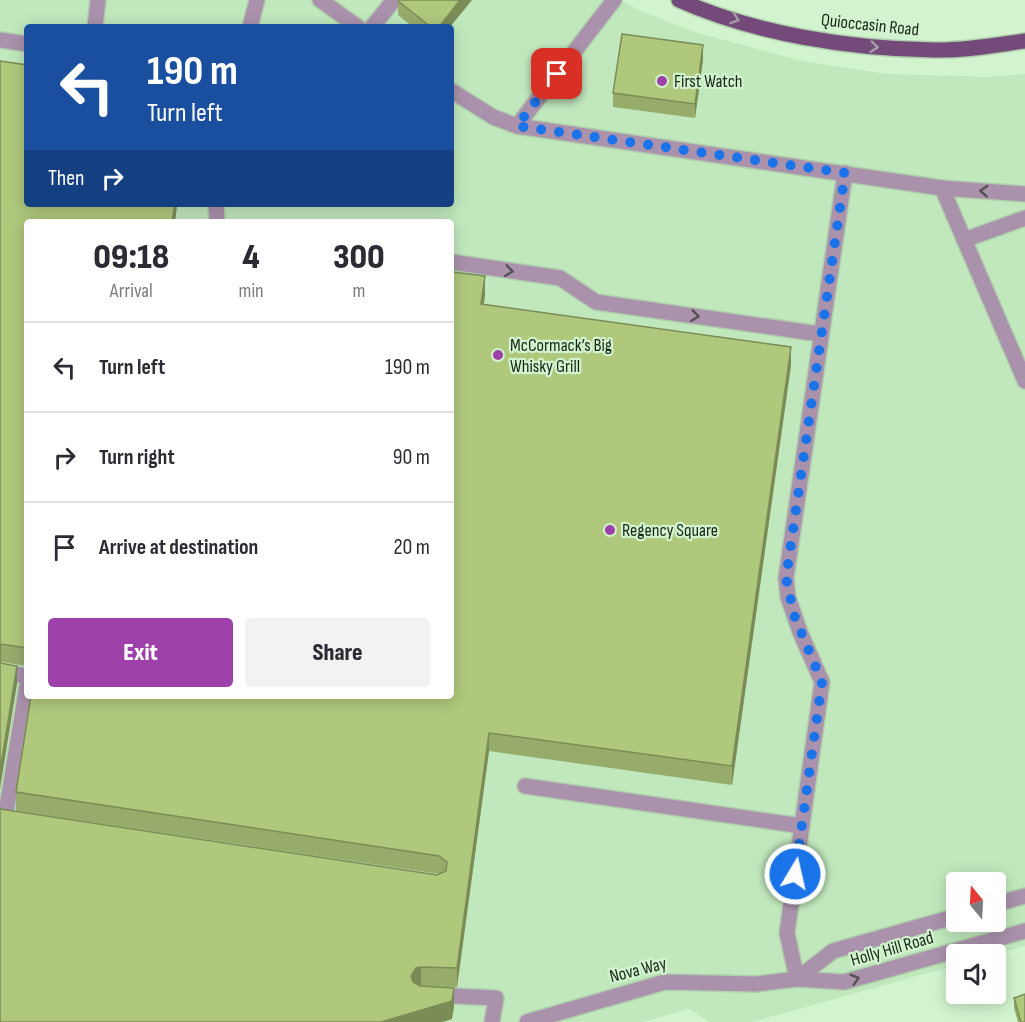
<!DOCTYPE html>
<html lang="en">
<head>
<meta charset="utf-8">
<style>
	body { margin:0; font-family:"Sofia Sans Condensed",sans-serif; background:#f2f2f3; color:#2b2b33; height:100vh; display:flex; flex-direction:column; font-size:22px; white-space:nowrap }
	* { box-sizing:border-box; margin:0 }
	p { font-size:20px; color:#7c7c81 }
	.icon { flex:none; width:33px; height:33px; fill:none; stroke:currentColor; stroke-width:2; stroke-linecap:round; stroke-linejoin:round }
	.map { position:relative; flex:1; overflow:hidden }
	.details { position:absolute; left:24px; top:219px; width:430px; height:480px; display:flex; flex-direction:column; background:#fff; border-radius:6px; box-shadow:0 3px 15px #0003 }
	.details>* { flex:none }
	.banner { position:absolute; left:24px; top:24px; width:430px; height:183px; border-radius:6px; box-shadow:0 3px 15px #0003; background:#1a4fa0; color:#fff; overflow:hidden }
	.needle { width:39px; rotate:342deg }
	.tools { position:absolute; left:946px; top:872px; display:grid; gap:12px }
	.tools a { display:grid; place-items:center; width:60px; height:60px; border-radius:6px; background:#fff; box-shadow:0 3px 15px #0003; font-size:30px }
	.pin { position:absolute; display:grid; place-items:center; width:51px; height:51px; color:#fff; margin:-26px; border-radius:12px; box-shadow:0 3px 9px #0006 }
	.me { position:absolute; width:66px; margin:-33px; rotate:9deg; stroke-linejoin:round; filter:drop-shadow(0 0 4px #0008) }
	.turn { display:flex; align-items:center; gap:21px; height:126px; padding:0 24px; font-size:27px }
	.turn .icon { width:78px; height:78px; stroke-width:2.5 }
	.turn b { display:block; font-size:42px; line-height:51px }
	.then { display:flex; align-items:center; height:57px; padding:0 24px; background:#0003; gap:12px; font-size:22px }
	.eta { display:flex; justify-content:space-evenly; align-items:center; height:102px; text-align:center }
	.eta b { font-size:36px; font-weight:800; line-height:42px }
	.button { display:flex; gap:12px; margin-top:auto; padding:12px 24px }
	.button a { flex:1; height:69px; border-radius:6px; background:#9d40a9; color:#fff; font-size:24px; font-weight:800; line-height:69px; text-align:center }
	.button a+a { background:#f2f2f3; color:#2b2b33 }
	ul { padding:0; list-style:none }
	li { display:flex; align-items:center; gap:18px; height:90px; padding:0 24px; border-top:2px solid #e1e1e2 }
	li div { flex:1 }
	li b { display:block; font-size:22px }
	li em { font-style:normal }
	.map>svg:first-child { display:block }
	.built { fill:#c1e8bd; fill-rule:evenodd }
	.lines { fill:none; stroke-linecap:round; stroke-linejoin:round }
	.minor-casing { stroke:#b0cfad; stroke-width:18 }
	.major-casing { stroke:#b0cfad; stroke-width:18 }
	.minor { stroke:#aa92ac; stroke-width:15 }
	.major { stroke:#734a79; stroke-width:15 }
	.wall { fill:#97ac6b }
	.shaded-wall { fill:#7b8c57 }
	.building { fill:#b0c87c; stroke:#7b8c57; stroke-width:1.5 }
	.oneway { stroke:#a29fa4 }
	.oneway2 { stroke:#535153 }
	.route { stroke:#1a73e8; stroke-width:10; stroke-dasharray:0 18 }
	.poi-dot { fill:#9d40a9; stroke:#d1f4ce; stroke-width:2 }
	.labels { text-anchor:middle; dominant-baseline:central; stroke-width:4.5; stroke-linejoin:round; paint-order:stroke }
	.street-label { font-size:18px; fill:#192518; stroke:#d1f4ce }
	.poi-label { font-size:18px; fill:#192518; stroke:#d1f4ce; text-anchor:start }
</style>
</head>
<body>
<div class="map">
<svg width="1025" height="1022" viewBox="0 0 1025 1022">
	<rect width="100%" height="100%" fill="#d1f4ce"/>
	<!-- built -->
	<path class="built" d="M 0,0 L 621,0 L 640,11 L 698,33 L 802,61 L 887,74 L 988,77 L 1025,74 L 1025,946 L 996,954 L 957,954 L 957,965 L 752,1022 L 710,1022 L 689,1009 L 643,1022 L 0,1022 ZM 27,27 L 452,27 L 452,204 L 27,204 ZM 27,222 L 452,222 L 452,696 L 27,696 ZM 957,882 L 996,882 L 996,921 L 957,921 Z"/>
	<g class="lines">
		<!-- minor casing -->
		<g class="minor-casing">
			<g id="minor">
				<path d="M 320,0 L 358,27"/>
				<path d="M 95,27 L 98,0"/>
				<path d="M 250,27 L 257,0"/>
				<path d="M 372,27 L 394,0"/>
				<path d="M 0,40 L 27,44"/>
				<path d="M 452,91 L 493,117 L 517,126 L 942,188 L 1025,381"/>
				<path d="M 517,126 L 614,0"/>
				<path d="M 942,188 L 1025,194"/>
				<path d="M 216,204 L 217,222"/>
				<path d="M 964,240 L 1025,218"/>
				<path d="M 452,262 L 560,278 L 596,302 L 820,334"/>
				<path d="M 0,672 L 27,676"/>
				<path d="M 525,786 L 802,826"/>
				<path d="M 15,820 L 5,819 L 27,686"/>
				<path d="M 996,904 L 1025,896"/>
				<path d="M 797,979 L 787,933 L 822,682 L 800,632 L 788,597 L 786,578 L 845,173"/>
				<path d="M 797,979 L 833,951 L 957,916"/>
				<path d="M 433,995 L 496,998 L 492,1022"/>
				<path d="M 527,1022 L 665,982 L 756,984 L 797,979 L 844,982 L 1025,931"/>
			</g>
		</g>
		<!-- major casing -->
		<g class="major-casing">
			<path id="major" d="M 679,0 C 755,34 851,49 934,50 C 964,51 995,45 1025,41"/>
		</g>
		<!-- minor -->
		<use href="#minor" class="minor"/>
		<!-- major -->
		<use href="#major" class="major"/>
	</g>
	<!-- wall -->
	<g class="wall">
		<path d="M 398,1 L 450,27 L 413,27 L 398,15 Z"/>
		<path d="M 703,60 L 695,118 L 613,107 L 613,93 Z"/>
		<path d="M 27,204 L 177,204 L 175,222 L 27,222 L 27,666 L 1,662 L 0,663 Z"/>
		<path d="M 452,272 L 485,295 L 483,305 L 791,365 L 732,785 L 489,751 L 457,987 L 419,986 L 454,1006 L 452,1019 L 0,1022 L 439,874 L 16,811 L 16,792 Z"/>
		<path d="M 1014,998 L 1025,1022 L 1018,1022 L 1014,1008 Z"/>
	</g>
	<!-- shaded-wall -->
	<g class="shaded-wall">
		<path d="M 460,0 L 472,0 L 450,27 L 439,27 Z"/>
		<path d="M 703,45 L 703,60 L 695,118 L 695,104 Z"/>
		<path d="M 175,204 L 177,204 L 175,222 L 172,222 Z"/>
		<path d="M 485,276 L 485,295 L 481,323 L 481,304 Z"/>
		<path d="M 791,347 L 791,365 L 732,785 L 732,766 Z"/>
		<path d="M 1,644 L 1,662 L 0,663 L 0,645 Z"/>
		<path d="M 17,666 L 17,684 L 0,789 L 0,771 Z"/>
		<path d="M 489,733 L 489,751 L 457,987 L 457,968 Z"/>
		<path d="M 421,967 L 421,985 L 416,987 L 411,994 L 411,976 L 416,968 Z"/>
		<path d="M 454,988 L 454,1006 L 452,1019 L 443,1022 L 381,1022 Z"/>
	</g>
	<!-- building -->
	<g class="building">
		<path d="M 398,0 L 460,0 L 439,27 L 431,27 L 398,1 Z"/>
		<path d="M 622,34 L 703,45 L 695,104 L 613,93 Z"/>
		<path d="M 0,61 L 27,65 L 27,204 L 175,204 L 172,222 L 27,222 L 27,648 L 1,644 L 0,645 Z"/>
		<path d="M 452,272 L 485,276 L 481,304 L 791,347 L 732,766 L 489,733 L 457,968 L 421,967 L 416,968 L 411,976 L 413,982 L 420,986 L 454,988 L 452,1001 L 381,1022 L 0,1022 L 0,809 L 437,875 L 446,871 L 447,862 L 439,856 L 16,792 L 31,696 L 452,696 Z"/>
		<path d="M 0,663 L 17,666 L 0,771 Z"/>
		<path d="M 1025,994 L 1025,1022 L 1021,1022 L 1014,998 Z"/>
	</g>
	<!-- one-way arrows -->
	<defs><path id="oneway-chevron" d="M-2-3.5L2.5 0L-2 3.5" fill="none" stroke-width="1.6" stroke-linecap="round" stroke-linejoin="round" transform="scale(1.5)"/></defs>
	<g class="oneway">
		<use href="#oneway-chevron" transform="translate(735 19) rotate(18)"/>
		<use href="#oneway-chevron" transform="translate(874 47) rotate(6)"/>
	</g>
	<g class="oneway2">
		<use href="#oneway-chevron" transform="translate(984 191) rotate(-176)"/>
		<use href="#oneway-chevron" transform="translate(509 271) rotate(8)"/>
		<use href="#oneway-chevron" transform="translate(695 316) rotate(8)"/>
		<use href="#oneway-chevron" transform="translate(855 979) rotate(-16)"/>
	</g>
	<g class="lines">
		<!-- route -->
		<path class="route" d="M 557,74 L 517,126 L 845,173 L 786,578 L 794,615 L 822,682 L 795,874"/>
	</g>
	<!-- markers -->
	<g class="poi-dot">
		<circle cx="662" cy="81" r="6"/>
		<circle cx="498" cy="355" r="6"/>
		<circle cx="610" cy="530" r="6"/>
	</g>
	<g class="labels">
		<!-- street labels -->
		<g class="street-label">
			<text transform="translate(870 25) rotate(6)">Quioccasin Road</text>
			<text transform="translate(892 949) rotate(-16)">Holly Hill Road</text>
			<text transform="translate(638 970) rotate(-14)">Nova Way</text>
		</g>
		<!-- poi labels -->
		<g class="poi-label">
			<text x="674" y="81">First Watch</text>
			<text x="510" y="345">McCormack’s Big<tspan x="510" dy="21">Whisky Grill</tspan></text>
			<text x="622" y="530">Regency Square</text>
		</g>
	</g>
</svg>
<div class="tools">
<a><svg class="needle" viewBox="-14 -14 28 28"><path d="M0-13l5 13h-10z" fill="#e53935"/><path d="M0 13l5-13h-10z" fill="#7c7c81"/></svg></a>
<a><svg class="icon" aria-label="sound" viewBox="0 0 24 24"><path d="M4 9h4l5-4v14l-5-4H4zM17 9q2 3 0 6"/></svg></a>
</div>
<div class="pin" style="left:557px;top:74px;background:#d93025"><svg class="icon" aria-label="arrive" viewBox="0 0 24 24"><path d="M6 21V4h12l-3 4 3 4H6"/></svg></div>
<svg class="me" style="left:795px;top:874px" viewBox="-20 -20 40 40"><circle r="17" fill="#1a73e8" stroke="#fff" stroke-width="3"/><path d="M0-11L8 9 0 5-8 9z" fill="#fff"/></svg>
<div class="banner">
<div class="turn"><svg class="icon" aria-label="left" viewBox="0 0 24 24"><path d="M17 20v-9H6M10 6l-5 5 5 5"/></svg><div><b>190 m</b>Turn left</div></div>
<div class="then">Then<svg class="icon" aria-label="right" viewBox="0 0 24 24"><path d="M7 20v-9h11M14 6l5 5-5 5"/></svg></div>
</div>
<section class="details">
<div class="eta">
<div><b>09:18</b><p>Arrival</p></div>
<div><b>4</b><p>min</p></div>
<div><b>300</b><p>m</p></div>
</div>
<ul>
<li><svg class="icon" aria-label="left" viewBox="0 0 24 24"><path d="M17 20v-9H6M10 6l-5 5 5 5"/></svg><div><b>Turn left</b></div><em>190 m</em></li>
<li><svg class="icon" aria-label="right" viewBox="0 0 24 24"><path d="M7 20v-9h11M14 6l5 5-5 5"/></svg><div><b>Turn right</b></div><em>90 m</em></li>
<li><svg class="icon" aria-label="arrive" viewBox="0 0 24 24"><path d="M6 21V4h12l-3 4 3 4H6"/></svg><div><b>Arrive at destination</b></div><em>20 m</em></li>
</ul>
<div class="button"><a>Exit</a><a>Share</a></div>
</section>
</div>
</body>
</html>
